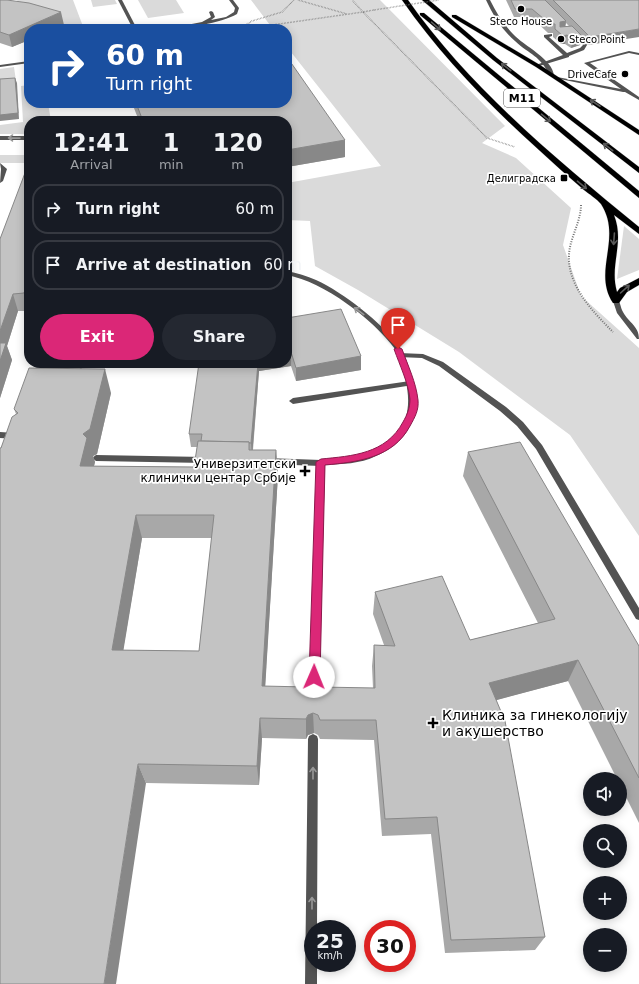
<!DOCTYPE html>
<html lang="en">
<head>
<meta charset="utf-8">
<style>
	body { margin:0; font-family:"DejaVu Sans",sans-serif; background:#242831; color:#f1f3f6; height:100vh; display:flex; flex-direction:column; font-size:15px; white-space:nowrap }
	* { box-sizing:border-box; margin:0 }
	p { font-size:13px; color:#9ea1a6 }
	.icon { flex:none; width:22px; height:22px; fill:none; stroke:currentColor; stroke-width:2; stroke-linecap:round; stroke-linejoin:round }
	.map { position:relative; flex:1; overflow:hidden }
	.panel { position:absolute; left:24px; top:116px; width:268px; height:252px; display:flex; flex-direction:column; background:#171b24; border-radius:16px; box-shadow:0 2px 10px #0003 }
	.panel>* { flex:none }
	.top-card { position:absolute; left:24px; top:24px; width:268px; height:84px; border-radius:16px; box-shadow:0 2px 10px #0003; background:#1a4fa0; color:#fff; overflow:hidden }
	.fabs { position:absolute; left:583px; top:772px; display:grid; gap:8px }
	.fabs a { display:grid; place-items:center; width:44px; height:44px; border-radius:50%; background:#171b24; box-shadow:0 2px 10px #0003; font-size:20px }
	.speed { position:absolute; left:304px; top:920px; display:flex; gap:8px; font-size:20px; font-weight:700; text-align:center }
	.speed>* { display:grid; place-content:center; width:52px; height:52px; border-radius:50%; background:#171b24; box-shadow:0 2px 10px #0003; line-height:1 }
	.speed small { font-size:10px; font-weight:400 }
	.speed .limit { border:6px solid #d22; background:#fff; color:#111 }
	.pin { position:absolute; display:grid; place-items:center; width:34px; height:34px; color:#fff; margin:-41px -17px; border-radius:50% 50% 50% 0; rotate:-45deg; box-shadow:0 0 4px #0007 }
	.pin .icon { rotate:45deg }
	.me { position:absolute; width:44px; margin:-22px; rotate:1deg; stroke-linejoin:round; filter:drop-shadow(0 0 3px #0008) }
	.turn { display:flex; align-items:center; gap:14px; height:84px; padding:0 16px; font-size:18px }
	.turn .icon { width:52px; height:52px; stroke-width:2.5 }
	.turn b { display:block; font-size:28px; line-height:34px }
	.eta { display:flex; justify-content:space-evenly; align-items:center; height:68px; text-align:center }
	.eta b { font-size:24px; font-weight:800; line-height:28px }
	.primary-button { display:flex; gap:8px; margin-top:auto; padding:8px 16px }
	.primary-button a { flex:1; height:46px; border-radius:24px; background:#db2777; color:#fff; font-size:16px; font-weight:800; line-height:46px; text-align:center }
	.primary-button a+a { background:#242831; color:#f1f3f6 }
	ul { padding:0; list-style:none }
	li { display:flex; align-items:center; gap:12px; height:50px; margin:0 8px 6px; padding:0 8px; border:2px solid #363941; border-radius:16px }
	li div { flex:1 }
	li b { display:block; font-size:15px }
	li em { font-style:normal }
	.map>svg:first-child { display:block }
	.green { fill:#dadada }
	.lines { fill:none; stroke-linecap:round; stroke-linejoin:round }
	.highway-casing { stroke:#dbdbdb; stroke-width:1 }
	.path-far2 { stroke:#757575; stroke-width:1.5; stroke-dasharray:0.5 1; stroke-linecap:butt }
	.path-far1 { stroke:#757575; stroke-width:2; stroke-dasharray:1 1.5; stroke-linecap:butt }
	.path { stroke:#757575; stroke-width:2.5; stroke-dasharray:1 2; stroke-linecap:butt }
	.lane { fill:#535353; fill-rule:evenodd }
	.street { fill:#535353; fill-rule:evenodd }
	.highway { fill:#000; fill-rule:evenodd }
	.path-bridge { stroke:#757575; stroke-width:1.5; stroke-dasharray:0.5 1; stroke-linecap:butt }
	.wall { fill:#a8a8a8; fill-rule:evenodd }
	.shaded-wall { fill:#888 }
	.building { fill:#c3c3c3; stroke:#888; fill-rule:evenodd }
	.oneway { stroke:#595959 }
	.oneway2 { stroke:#989898 }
	.route { fill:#db2777; stroke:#8e194d }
	.poi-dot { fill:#000; stroke:#fff; stroke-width:1.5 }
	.labels { text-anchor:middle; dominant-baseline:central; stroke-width:3.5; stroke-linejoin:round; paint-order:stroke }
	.far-poi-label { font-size:10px; fill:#000; stroke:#fff; text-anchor:end }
	.shield { fill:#fff; stroke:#4c4c4c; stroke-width:1 }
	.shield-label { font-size:11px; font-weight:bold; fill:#000 }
	.poi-label { font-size:12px; fill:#000; stroke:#fff; text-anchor:end }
	.near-poi-label { font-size:14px; fill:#000; stroke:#fff; text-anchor:start }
</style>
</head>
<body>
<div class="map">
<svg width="639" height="984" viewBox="0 0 639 984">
	<rect width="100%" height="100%" fill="#fff"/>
	<!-- green -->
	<g class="green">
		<path d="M 16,0 L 73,0 L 84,29 L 63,29 L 53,18 Z"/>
		<path d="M 91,0 L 115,0 L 117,4 L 93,7 Z"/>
		<path d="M 138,0 L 176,0 L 184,13 L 148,18 Z"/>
		<path d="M 251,0 L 380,0 L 505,126 L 482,143 L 516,158 L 571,208 L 563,245 L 581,296 L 639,348 L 639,536 L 570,435 L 459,352 L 358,290 L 315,266 L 310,221 L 287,220 L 287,183 L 381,166 L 287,47 L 287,29 L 273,29 Z"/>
		<path d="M 14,67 L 16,81 L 0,84 L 0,69 Z"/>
		<path d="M 29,85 L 29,103 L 48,103 L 51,121 L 29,121 L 29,134 L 0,134 L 0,125 L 23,122 L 21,86 Z"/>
		<rect x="0" y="155" width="29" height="8"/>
		<path d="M 624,226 L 639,239 L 639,270 L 617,279 Z"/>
	</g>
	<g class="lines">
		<!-- highway casing -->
		<g class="highway-casing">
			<g id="highway">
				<path d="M 402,0 L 408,0 C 469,87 557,160 639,227 L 639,234 L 614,215 C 625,243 609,265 617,292 L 620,288 L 639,278 L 639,285 L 627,292 L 619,303 L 613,303 C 592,271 623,238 601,204 C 597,199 589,194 584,190 C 569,177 554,164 539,150 C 489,105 440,55 402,0 Z"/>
				<path d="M 422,0 L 429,0 L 497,58 L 639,167 L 639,173 L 493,60 Z"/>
				<path d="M 420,13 L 424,13 L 639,191 L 639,198 L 420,15 Z"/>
				<path d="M 452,15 L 456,15 L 540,65 L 639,130 L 639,135 L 536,67 L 452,17 Z"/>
			</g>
		</g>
		<!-- path-far2 -->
		<g class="path-far2">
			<path d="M 298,0 L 347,14"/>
			<path d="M 374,10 L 363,12 L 487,138 L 515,147"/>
			<path d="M 244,26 L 252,21 L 282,12 L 294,0"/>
			<path d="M 244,29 L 363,12 L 352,0"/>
		</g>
		<!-- path-far1 -->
		<g class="path-far1">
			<path d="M 581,205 C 581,219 573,233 570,247 C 563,281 591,310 613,332"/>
			<path d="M 82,366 L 83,363"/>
		</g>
		<!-- path -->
		<path class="path" d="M 80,372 L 82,365"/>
		<!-- lane -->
		<g class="lane">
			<path d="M 118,0 L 122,0 L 137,29 L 133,29 Z"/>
			<path d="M 229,0 L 233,0 L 239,8 L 237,14 C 221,23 185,29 166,29 L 202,22 L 211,17 L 209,12 L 211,11 L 213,12 L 215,17 L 211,20 L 226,17 L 234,12 L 235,8 Z"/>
			<path d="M 571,32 L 575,32 L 586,43 L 587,45 L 584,50 L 569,56 L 569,57 L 536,67 L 536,65 L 563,55 L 544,37 L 544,35 L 552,34 L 552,36 L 549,37 L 567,53 L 580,48 L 583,45 L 582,44 L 571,34 Z"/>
			<path d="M 629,51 L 639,53 L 639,55 L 629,53 L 590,63 L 639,97 L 639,100 L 625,92 L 623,92 L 555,78 L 557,77 L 621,89 L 584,63 Z"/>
			<path d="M 0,163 L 7,169 L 3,181 L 0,183 L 1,169 Z"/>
			<path d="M 399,353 L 423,354 L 443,362 L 506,407 L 523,422 L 542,445 L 639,608 L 639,620 L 636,619 L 536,449 L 517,426 L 500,411 L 439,366 L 422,358 L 399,357 L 398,355 Z"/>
			<path d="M 410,381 L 413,381 L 414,383 L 413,385 L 293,404 L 289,401 L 293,398 Z"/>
			<path d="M 0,432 L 15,433 L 19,436 L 15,439 L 0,438 Z"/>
			<path d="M 96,455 L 205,457 L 209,460 L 205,463 L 96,461 L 92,458 Z"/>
			<path d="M 266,458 L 321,460 L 325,463 L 321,466 L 266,464 L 262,461 Z"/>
		</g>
		<!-- street -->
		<g class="street">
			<path d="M 486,0 L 490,0 C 496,12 503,24 513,34 C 524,46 553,59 554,76 L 550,76 C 540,55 530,55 515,41 C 502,30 493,15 486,0 Z"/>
			<path d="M 29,61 L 29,63 L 0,67 L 0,65 Z"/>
			<rect x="0" y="136" width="29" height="4"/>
			<path d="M 287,271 C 297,273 307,276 316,280 C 344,293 381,322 399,346 C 405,354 407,362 410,371 C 423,409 413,440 376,456 C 360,464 342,464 325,465 L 319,701 L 317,704 L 314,705 L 311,704 L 309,701 L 317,463 L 321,460 C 337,458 354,459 369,453 C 404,439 414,413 405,378 C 403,368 400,357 395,349 C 373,319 324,282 287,275 Z"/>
			<path d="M 616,299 C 621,301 620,307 623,312 C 629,323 639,326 639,339 L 637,339 L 617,313 L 613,301 Z"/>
			<path d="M 313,734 L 317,736 L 318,739 L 317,929 L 313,929 L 313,963 L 317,963 L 317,984 L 305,984 L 308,739 L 309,736 Z"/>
		</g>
		<!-- highway -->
		<use href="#highway" class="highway"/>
		<!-- path-bridge -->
		<path class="path-bridge" d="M 374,10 L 439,0"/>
	</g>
	<!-- wall -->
	<g class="wall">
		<path d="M 0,0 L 64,25 L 29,29 L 29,40 L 12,47 L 0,43 Z"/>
		<path d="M 506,0 L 639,0 L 588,45 L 581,38 L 580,45 L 571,48 L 565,44 L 561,44 L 553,37 L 553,33 L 548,33 L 531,17 L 514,17 ZM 566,23 L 569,26 L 565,26 Z"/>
		<path d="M 132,103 L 287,103 L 345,140 L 345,157 L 287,167 L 287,121 L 139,121 Z"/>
		<path d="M 29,165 L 29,311 L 18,311 L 7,346 L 12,360 L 0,398 L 0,239 Z"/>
		<path d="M 287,318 L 361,356 L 361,370 L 296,381 L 291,366 L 259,371 L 253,450 L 276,450 L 278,475 L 265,686 L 313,692 L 373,688 L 372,666 L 374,645 L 384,645 L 373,614 L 375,592 L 470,640 L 538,623 L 463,476 L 468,452 L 639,646 L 639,823 L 620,785 L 620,779 L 617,779 L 568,681 L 496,700 L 545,937 L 535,950 L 445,953 L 431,834 L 382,836 L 374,740 L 320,739 L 318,735 L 314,733 L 308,735 L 306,739 L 262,738 L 259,785 L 146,783 L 1,448 L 16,414 L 14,409 L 111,393 L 97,454 L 93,456 L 95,462 L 94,466 L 194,467 L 197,447 L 191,447 L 189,434 ZM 142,538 L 212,538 L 199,651 L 123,650 Z"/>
	</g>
	<!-- shaded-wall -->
	<g class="shaded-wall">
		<path d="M 61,12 L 64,25 L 54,29 L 29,29 L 29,40 L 12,47 L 9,35 Z"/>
		<path d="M 566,21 L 565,30 L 558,31 L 560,22 Z"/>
		<path d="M 639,29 L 639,37 L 588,45 L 590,37 Z"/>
		<path d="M 567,35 L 565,44 L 561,44 L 563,36 Z"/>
		<path d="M 582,36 L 580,45 L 571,48 L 573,39 Z"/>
		<path d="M 15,78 L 17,83 L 19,119 L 0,121 L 0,115 Z"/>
		<path d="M 345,140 L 345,157 L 287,167 L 287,150 Z"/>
		<path d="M 29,279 L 29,309 L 24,293 Z"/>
		<path d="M 13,294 L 18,311 L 7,346 L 12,360 L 0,398 L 0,331 Z"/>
		<path d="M 291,352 L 291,366 L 259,371 L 252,457 L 251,443 L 258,363 L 287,363 L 287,353 Z"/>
		<path d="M 361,356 L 361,370 L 296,381 L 296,368 Z"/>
		<path d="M 105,369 L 111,393 L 97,454 L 93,456 L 95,462 L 88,489 L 80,466 L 83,434 Z"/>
		<path d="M 276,450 L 278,475 L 264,707 L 262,686 Z"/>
		<path d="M 136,515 L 142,538 L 120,671 L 112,650 Z"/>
		<path d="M 578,660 L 568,681 L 482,704 L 489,683 Z"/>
		<path d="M 313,713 L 314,733 L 308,735 L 306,739 L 306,719 L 308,715 Z"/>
		<path d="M 260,718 L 262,738 L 259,785 L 257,766 Z"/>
		<path d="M 138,764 L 146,783 L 116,984 L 104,984 Z"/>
	</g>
	<!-- building -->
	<g class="building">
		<path d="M 0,0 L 7,0 L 29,3 L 61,12 L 9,35 L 0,32 Z"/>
		<path d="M 511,0 L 545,0 L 566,21 L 560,22 L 560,27 L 572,26 L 582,36 L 573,39 L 567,35 L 563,36 L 555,29 L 555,24 L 550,24 L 532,9 L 515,9 Z"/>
		<path d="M 553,0 L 639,0 L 639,29 L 590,37 Z"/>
		<path d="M 287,57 L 345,140 L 287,150 L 287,121 L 143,121 L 136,103 L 287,103 Z"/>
		<path d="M 15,78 L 18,113 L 0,115 L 0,79 Z"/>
		<path d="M 28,165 L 29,165 L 29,279 L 24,293 L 13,294 L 0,331 L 0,239 Z"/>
		<path d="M 341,309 L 361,356 L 296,368 L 291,352 L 287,353 L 287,318 Z"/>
		<path d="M 0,343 L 6,343 L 0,361 Z"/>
		<path d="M 199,363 L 258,363 L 251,443 L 249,443 L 249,442 L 201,441 L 202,434 L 189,434 Z"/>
		<path d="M 29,368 L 105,369 L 90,429 L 83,434 L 87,438 L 80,466 L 194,467 L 198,441 L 249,442 L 249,450 L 276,450 L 262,686 L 307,687 L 313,692 L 317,691 L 320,687 L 375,688 L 374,645 L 395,646 L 375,592 L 442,576 L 470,640 L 555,619 L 468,452 L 520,442 L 639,646 L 639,778 L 578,660 L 489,683 L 505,721 L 545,937 L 451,940 L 437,817 L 385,819 L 376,720 L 320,720 L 318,715 L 313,713 L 308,715 L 306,719 L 260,718 L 257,766 L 138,764 L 104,984 L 0,984 L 0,448 L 1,448 L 12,417 L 18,413 L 14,409 ZM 136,515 L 214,515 L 199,651 L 112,650 Z"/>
	</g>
	<!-- one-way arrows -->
	<defs><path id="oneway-shaft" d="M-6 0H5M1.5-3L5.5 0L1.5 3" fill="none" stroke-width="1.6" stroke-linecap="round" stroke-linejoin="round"/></defs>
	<g class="oneway">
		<use href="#oneway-shaft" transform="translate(436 26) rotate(41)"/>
		<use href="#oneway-shaft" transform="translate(506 67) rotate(-142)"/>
		<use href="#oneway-shaft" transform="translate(595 103) rotate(-147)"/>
		<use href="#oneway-shaft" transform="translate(546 118) rotate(40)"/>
		<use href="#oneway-shaft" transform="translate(608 147) rotate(-142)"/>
		<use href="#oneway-shaft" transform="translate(582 185) rotate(40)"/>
		<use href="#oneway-shaft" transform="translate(614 239) rotate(94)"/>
		<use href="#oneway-shaft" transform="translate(625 289) rotate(-42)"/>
	</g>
	<g class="oneway2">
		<use href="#oneway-shaft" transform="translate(14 138) rotate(-179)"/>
		<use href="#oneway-shaft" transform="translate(359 311) rotate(-143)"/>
		<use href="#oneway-shaft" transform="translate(313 773) rotate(-90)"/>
		<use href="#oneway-shaft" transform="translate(312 903) rotate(-90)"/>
	</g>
	<!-- route -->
	<path class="route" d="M 398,347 L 402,349 C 408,366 416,382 418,400 C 419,410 415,417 410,426 C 393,458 358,462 325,465 L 320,677 L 318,680 L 314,682 L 311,680 L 309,677 L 316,462 L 321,459 C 352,456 386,454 403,422 C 407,415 410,408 410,399 C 408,382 400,366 394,349 Z"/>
	<!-- markers -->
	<g class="poi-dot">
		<circle cx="521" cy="9" r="4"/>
		<circle cx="561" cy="39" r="4"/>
		<circle cx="625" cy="74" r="4"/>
		<rect x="560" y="174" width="8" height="8" rx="2"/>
		<path d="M303 465h4v4h4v4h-4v4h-4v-4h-4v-4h4z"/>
		<path d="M431 717h4v4h4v4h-4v4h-4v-4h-4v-4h4z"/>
	</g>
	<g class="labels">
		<!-- far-poi labels -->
		<g class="far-poi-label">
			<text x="521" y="21" text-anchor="middle">Steco House</text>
			<text x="569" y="39" text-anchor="start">Steco Point</text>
			<text x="617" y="74">DriveCafe</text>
			<text x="556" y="178">Делиградска</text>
		</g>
		<!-- shield labels -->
		<rect class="shield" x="504" y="89" width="36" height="18" rx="3"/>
		<g class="shield-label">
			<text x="522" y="98">M11</text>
		</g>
		<!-- poi labels -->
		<g class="poi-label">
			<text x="296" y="464">Универзитетски<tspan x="296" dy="14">клинички центар Србије</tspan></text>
		</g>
		<!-- near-poi labels -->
		<g class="near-poi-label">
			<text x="442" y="715">Клиника за гинекологију<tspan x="442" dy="16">и акушерство</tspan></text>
		</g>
	</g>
</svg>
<div class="fabs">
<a><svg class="icon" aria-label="sound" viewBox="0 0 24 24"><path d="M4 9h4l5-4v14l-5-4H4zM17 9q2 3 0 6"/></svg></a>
<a><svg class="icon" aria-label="search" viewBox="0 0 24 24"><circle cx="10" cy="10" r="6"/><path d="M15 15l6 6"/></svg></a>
<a>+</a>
<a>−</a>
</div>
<div class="speed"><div>25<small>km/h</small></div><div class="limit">30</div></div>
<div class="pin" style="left:398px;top:349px;background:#d93025"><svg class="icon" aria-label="arrive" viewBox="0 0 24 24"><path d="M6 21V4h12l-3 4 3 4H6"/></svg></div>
<svg class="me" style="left:314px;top:677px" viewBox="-20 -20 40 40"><circle r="19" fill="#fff"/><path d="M0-13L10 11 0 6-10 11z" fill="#db2777"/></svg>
<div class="top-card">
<div class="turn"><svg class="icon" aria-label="right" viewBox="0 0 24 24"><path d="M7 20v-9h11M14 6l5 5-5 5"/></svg><div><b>60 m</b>Turn right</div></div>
</div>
<section class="panel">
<div class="eta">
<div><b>12:41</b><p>Arrival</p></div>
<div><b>1</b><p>min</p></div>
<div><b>120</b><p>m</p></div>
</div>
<ul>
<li><svg class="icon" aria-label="right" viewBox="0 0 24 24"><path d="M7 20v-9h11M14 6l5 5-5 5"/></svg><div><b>Turn right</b></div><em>60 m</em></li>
<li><svg class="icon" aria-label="arrive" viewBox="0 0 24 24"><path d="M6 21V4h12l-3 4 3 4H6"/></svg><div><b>Arrive at destination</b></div><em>60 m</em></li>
</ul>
<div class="primary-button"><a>Exit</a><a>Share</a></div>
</section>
</div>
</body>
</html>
